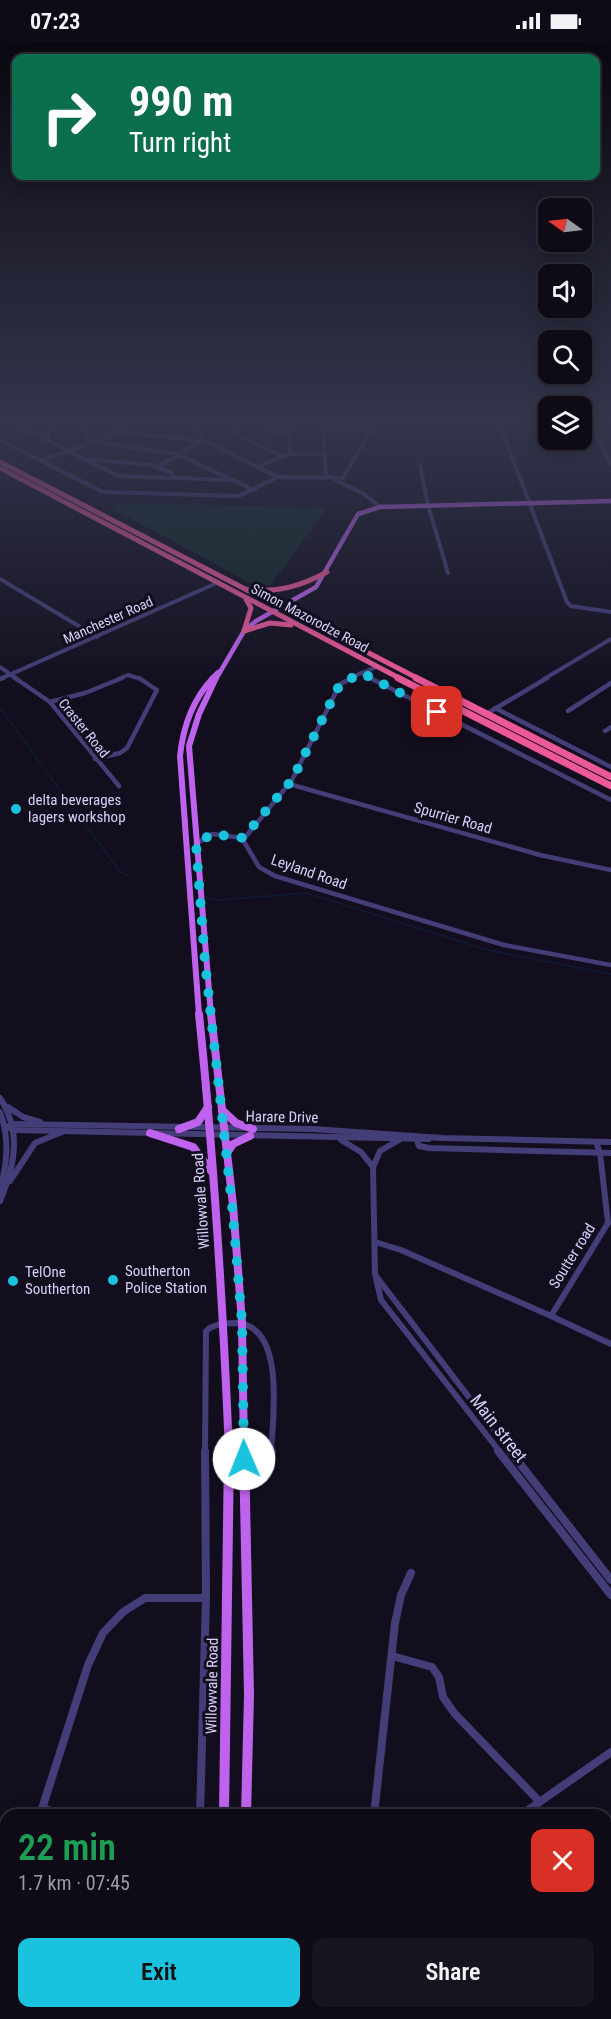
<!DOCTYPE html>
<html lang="en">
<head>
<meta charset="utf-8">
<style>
	body { margin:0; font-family:"Roboto Condensed",sans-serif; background:#17131f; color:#f1f3f6; height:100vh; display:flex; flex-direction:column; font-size:22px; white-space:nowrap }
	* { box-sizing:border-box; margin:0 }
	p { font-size:20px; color:#9b9aa1 }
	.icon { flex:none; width:33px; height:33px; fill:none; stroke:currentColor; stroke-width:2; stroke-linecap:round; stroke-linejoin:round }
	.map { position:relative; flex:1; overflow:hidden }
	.side { position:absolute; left:0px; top:1767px; width:612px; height:210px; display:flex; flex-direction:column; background:#0e0a16; border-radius:18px 18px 0 0; box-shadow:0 3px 15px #0003,0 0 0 2px #2e2b35 }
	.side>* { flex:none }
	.hud { position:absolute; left:12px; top:12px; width:588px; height:126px; border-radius:12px; box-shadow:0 3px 15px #0003,0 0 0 2px #2e2b35; background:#0b6e4f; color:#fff; overflow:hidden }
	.needle { width:39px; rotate:284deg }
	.tools { position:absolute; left:538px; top:156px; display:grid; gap:12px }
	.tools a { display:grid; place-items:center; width:54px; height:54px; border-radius:12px; background:#0e0a16; box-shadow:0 3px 15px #0003,0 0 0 2px #2e2b35; font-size:30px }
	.pin { position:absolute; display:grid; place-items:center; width:51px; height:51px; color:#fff; margin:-26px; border-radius:12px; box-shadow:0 3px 9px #0006 }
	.me { position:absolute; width:66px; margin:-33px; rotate:359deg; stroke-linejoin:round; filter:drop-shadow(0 0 4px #0008) }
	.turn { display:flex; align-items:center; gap:21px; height:126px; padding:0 18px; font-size:27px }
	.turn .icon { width:78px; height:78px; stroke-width:2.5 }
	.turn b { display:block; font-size:42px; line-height:51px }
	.round { display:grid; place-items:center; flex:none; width:63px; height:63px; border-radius:12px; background:#17131f }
	.summary { display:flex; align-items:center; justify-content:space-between; height:102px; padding:0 18px }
	h1 { font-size:36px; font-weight:600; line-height:45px; color:#1e9e55 }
	.button { display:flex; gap:12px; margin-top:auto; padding:12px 18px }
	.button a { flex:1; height:69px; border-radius:12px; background:#19c3dd; color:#111; font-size:24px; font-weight:600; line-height:69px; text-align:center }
	.button a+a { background:#17131f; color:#f1f3f6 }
	.status { display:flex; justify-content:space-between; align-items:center; height:42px; padding:0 30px; background:#0e0a16; direction:ltr }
	.status svg { height:16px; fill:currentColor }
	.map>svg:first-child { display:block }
	.green { fill:#122727 }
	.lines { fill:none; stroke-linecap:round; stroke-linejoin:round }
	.stream-far1 { stroke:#0e1b37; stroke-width:1.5 }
	.stream { stroke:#0e1b37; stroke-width:2 }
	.minor-far3 { stroke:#433e78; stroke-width:4 }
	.minor-far2 { stroke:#433e78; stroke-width:4.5 }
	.minor-far1 { stroke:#433e78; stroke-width:6 }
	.minor { stroke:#433e78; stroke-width:8 }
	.major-far3 { stroke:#bf63ee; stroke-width:4.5 }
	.major-far2 { stroke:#bf63ee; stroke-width:6 }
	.major-far1 { stroke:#bf63ee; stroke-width:8 }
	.major { stroke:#bf63ee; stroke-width:10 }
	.highway-far1 { stroke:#ed589a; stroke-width:5 }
	.highway { stroke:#ed589a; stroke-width:7 }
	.route { stroke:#19c3dd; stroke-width:10; stroke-dasharray:0 18 }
	.poi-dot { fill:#19c3dd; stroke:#120e1e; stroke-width:2 }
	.labels { text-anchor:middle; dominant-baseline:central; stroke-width:6; stroke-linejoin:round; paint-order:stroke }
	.far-street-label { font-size:14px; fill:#d6d0fa; stroke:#120e1e }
	.poi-label { font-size:15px; fill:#d6d0fa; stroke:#120e1e; text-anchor:start }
	.street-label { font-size:15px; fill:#d6d0fa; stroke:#120e1e }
	.near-street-label { font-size:18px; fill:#d6d0fa; stroke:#120e1e }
</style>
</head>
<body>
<div class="status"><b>07:23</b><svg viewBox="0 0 49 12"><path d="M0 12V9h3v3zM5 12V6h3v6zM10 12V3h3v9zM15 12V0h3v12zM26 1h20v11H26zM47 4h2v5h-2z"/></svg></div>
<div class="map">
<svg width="611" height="1977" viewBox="0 0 611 1977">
	<rect width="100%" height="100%" fill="#120e1e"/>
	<!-- green -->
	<path class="green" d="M 127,461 L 327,466 L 271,543 L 255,544 L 115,468 L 115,463 Z"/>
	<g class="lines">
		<!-- stream-far1 -->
		<g class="stream-far1">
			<path d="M 0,666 L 120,830 L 129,833"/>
			<path d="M 207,856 L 219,858 L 306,851 L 488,908 L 611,932"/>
		</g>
		<!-- stream -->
		<path class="stream" d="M 606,1910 L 611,1909"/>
		<!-- minor-far3 -->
		<g class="minor-far3">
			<path d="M 7,378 L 118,434 L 232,438"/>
			<path d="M 81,378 L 89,402"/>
			<path d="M 116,378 L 121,391 L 202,398 L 195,378"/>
			<path d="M 229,378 L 236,392 L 282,414"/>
			<path d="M 260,378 L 265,386 L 288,393"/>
			<path d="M 288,378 L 290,412"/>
			<path d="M 322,378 L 326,433 L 364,452 L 380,465"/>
			<path d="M 498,378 L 567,560 L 571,564 L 611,570"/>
			<path d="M 590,378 L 611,423"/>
			<path d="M 323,389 L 371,388"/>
			<path d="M 0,398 L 103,450 L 239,454 L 278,435"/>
			<path d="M 47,398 L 50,378"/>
			<path d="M 96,400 L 176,412 L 255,448"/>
			<path d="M 87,417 L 150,423 L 172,431 L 174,436"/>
			<path d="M 42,418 L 121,391"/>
			<path d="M 420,423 L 428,463 L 448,531"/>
			<path d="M 158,425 L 202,398 L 278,435 L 343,436 L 377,378"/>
			<path d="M 257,425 L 290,412 L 325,412"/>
			<path d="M 0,537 L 97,595"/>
			<path d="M 0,625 L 17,637"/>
			<path d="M 361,631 L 377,625"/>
			<path d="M 0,637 L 219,540"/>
			<path d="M 118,637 L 128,633 L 141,637"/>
			<path d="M 349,637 L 361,631 L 373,637"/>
			<path d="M 544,637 L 611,597"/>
		</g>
		<!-- minor-far2 -->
		<g class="minor-far2">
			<path d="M 15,636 L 50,660 L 119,744"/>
			<path d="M 352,636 L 340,642 L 292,738 L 243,798 L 259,825 L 275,834 L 504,903 L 611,923"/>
			<path d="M 370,636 L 611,758"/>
			<path d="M 0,637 L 3,636"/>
			<path d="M 50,660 L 85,651 L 122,636"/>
			<path d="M 495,666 L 611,725"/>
			<path d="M 568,669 L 611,641"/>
			<path d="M 486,672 L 547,636"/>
			<path d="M 605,689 L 611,685"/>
			<path d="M 95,717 L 120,711 L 127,706 L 157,648 L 139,636"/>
			<path d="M 289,742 L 540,813 L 611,828"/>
			<path d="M 196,802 L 212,792 L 243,796"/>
		</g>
		<!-- minor-far1 -->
		<g class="minor-far1">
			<path d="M 0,1056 C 22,1090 15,1123 0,1159"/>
			<path d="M 8,1065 L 23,1075 L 40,1080"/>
			<path d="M 0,1070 C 10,1097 7,1121 0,1149"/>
			<path d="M 7,1085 L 13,1082 L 313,1087 L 442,1096 L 611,1100"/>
			<path d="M 7,1085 L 14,1088 L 429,1097"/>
			<path d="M 341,1098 L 361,1110 L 373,1125"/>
			<path d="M 399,1098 L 380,1109 L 373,1125 L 375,1232 L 381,1258 L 500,1410"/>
			<path d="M 417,1098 L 419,1104 L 429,1106 L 611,1111"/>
			<path d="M 596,1100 L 600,1111 L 608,1181 L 551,1274 L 611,1302"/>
			<path d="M 10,1139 L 35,1101 L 62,1090"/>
			<path d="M 375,1200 L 401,1208 L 551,1274"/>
			<path d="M 376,1234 L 511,1410"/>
			<path d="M 205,1410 L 206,1289 C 213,1282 226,1281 236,1281 C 286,1283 273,1376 271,1410"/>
		</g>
		<!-- minor -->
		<g class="minor">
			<path d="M 498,1409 L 611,1553"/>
			<path d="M 510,1409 L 611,1538"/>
			<path d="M 271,1425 L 272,1409"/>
			<path d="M 392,1614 L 432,1625 L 439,1635 L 443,1655 L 455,1672 L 539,1759"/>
			<path d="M 43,1766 L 62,1773"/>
			<path d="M 40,1773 L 88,1623 L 103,1591 L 123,1570 L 145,1556 L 206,1556"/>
			<path d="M 200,1773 L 206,1556 L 205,1409"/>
			<path d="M 374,1773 L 395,1581 L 401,1553 L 411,1531"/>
			<path d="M 521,1773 L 611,1710"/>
			<path d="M 606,1839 L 611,1835"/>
			<path d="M 0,1902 L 6,1882"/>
			<path d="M 269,1971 L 310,1977"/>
			<path d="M 190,1977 L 191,1971"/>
		</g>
		<!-- major-far3 -->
		<g class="major-far3">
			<path d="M 211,637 L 218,630"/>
			<path d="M 216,637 L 244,589 L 256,579 L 316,545 L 358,472 L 380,465 L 611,459"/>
		</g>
		<!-- major-far2 -->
		<g class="major-far2">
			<path d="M 199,973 L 180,714 C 183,685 193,657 213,636"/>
			<path d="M 211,973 L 189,704 L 199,672 L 216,636"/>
		</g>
		<!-- major-far1 -->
		<g class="major-far1">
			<path d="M 199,972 C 214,1118 223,1264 229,1410"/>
			<path d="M 211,972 L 233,1163 L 242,1280 L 244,1410"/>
			<path d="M 222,1068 L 236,1081 L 253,1087"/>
			<path d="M 179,1087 L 198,1080 L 208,1065"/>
			<path d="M 150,1091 L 193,1105 L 212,1130"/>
			<path d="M 227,1111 L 233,1102 L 250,1094"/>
		</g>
		<!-- major -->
		<g class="major">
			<path d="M 244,1409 L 249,1653 L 246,1773"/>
			<path d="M 224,1773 L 229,1409"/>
			<path d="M 218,1971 L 218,1977"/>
			<path d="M 239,1971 L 239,1977"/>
			<path d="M 338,1971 L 346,1977"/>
			<path d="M 272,1977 L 279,1973"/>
		</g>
		<!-- highway-far1 -->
		<g class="highway-far1">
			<path d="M 0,420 L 419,637"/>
			<path d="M 0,426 L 401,637"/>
			<path d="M 247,548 C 277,551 301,544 327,530"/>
			<path d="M 244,589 L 270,581 L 291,583"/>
			<path d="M 244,589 L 251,566 L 246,557"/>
		</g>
		<!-- highway -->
		<g class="highway">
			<path d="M 398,636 L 611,744"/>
			<path d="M 416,636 L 611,735"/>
		</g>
	</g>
	<!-- sky -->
	<linearGradient id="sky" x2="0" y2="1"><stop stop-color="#0a0810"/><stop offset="0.58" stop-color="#33364c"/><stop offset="1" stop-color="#33364c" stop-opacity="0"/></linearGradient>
	<rect width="611" height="654" fill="url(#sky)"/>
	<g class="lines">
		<!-- route -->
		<path class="route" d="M 244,1417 L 242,1280 L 232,1163 L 205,920 L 196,802 L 212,792 L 243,796 L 292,738 L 340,642 L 362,631 L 437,670"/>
	</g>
	<!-- markers -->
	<g class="poi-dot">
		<circle cx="16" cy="767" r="6"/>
		<circle cx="113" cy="1238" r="6"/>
		<circle cx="13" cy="1239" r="6"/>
	</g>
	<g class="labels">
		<!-- far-street labels -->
		<g class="far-street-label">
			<text transform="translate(310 576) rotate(28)">Simon Mazorodze Road</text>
			<text transform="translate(108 578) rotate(-24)">Manchester Road</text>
			<text transform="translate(84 686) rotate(51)">Craster Road</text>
		</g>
		<!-- poi labels -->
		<g class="poi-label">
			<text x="28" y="758">delta beverages<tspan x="28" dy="17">lagers workshop</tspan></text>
			<text x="125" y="1229">Southerton<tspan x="125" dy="17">Police Station</tspan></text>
			<text x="25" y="1230">TelOne<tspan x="25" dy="17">Southerton</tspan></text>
		</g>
		<!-- street labels -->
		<g class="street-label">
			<text transform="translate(453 776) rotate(16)">Spurrier Road</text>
			<text transform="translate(309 830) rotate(19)">Leyland Road</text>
			<text transform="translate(282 1075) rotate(1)">Harare Drive</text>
			<text transform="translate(201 1159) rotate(-94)">Willowvale Road</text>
			<text transform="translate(572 1214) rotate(-58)">Soutter road</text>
			<text transform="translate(212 1644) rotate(-89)">Willowvale Road</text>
		</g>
		<!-- near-street labels -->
		<g class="near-street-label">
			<text transform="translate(499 1386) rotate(52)">Main street</text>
		</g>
	</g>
</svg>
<div class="tools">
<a><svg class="needle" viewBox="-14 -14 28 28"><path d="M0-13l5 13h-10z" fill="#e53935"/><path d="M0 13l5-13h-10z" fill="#9b9aa1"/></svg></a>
<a><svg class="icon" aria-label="sound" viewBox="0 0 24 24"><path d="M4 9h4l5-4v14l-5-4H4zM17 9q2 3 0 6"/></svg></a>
<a><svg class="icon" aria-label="search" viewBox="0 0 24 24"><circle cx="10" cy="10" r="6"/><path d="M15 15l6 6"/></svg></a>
<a><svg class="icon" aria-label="layers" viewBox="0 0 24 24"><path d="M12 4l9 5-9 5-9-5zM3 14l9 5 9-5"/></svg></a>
</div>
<div class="pin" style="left:437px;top:670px;background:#d93025"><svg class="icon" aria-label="arrive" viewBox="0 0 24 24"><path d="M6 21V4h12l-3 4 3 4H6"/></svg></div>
<svg class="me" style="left:244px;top:1417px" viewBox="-20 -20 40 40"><circle r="19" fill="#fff"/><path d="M0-13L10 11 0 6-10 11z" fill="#19c3dd"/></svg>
<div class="hud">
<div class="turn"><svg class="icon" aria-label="right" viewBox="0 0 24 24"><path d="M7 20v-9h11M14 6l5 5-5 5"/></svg><div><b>990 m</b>Turn right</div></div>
</div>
<section class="side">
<div class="summary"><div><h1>22 min</h1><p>1.7 km · 07:45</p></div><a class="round" style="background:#d93025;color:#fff"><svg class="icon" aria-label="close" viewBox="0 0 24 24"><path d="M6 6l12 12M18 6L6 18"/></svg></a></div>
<div class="button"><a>Exit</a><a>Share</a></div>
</section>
</div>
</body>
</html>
